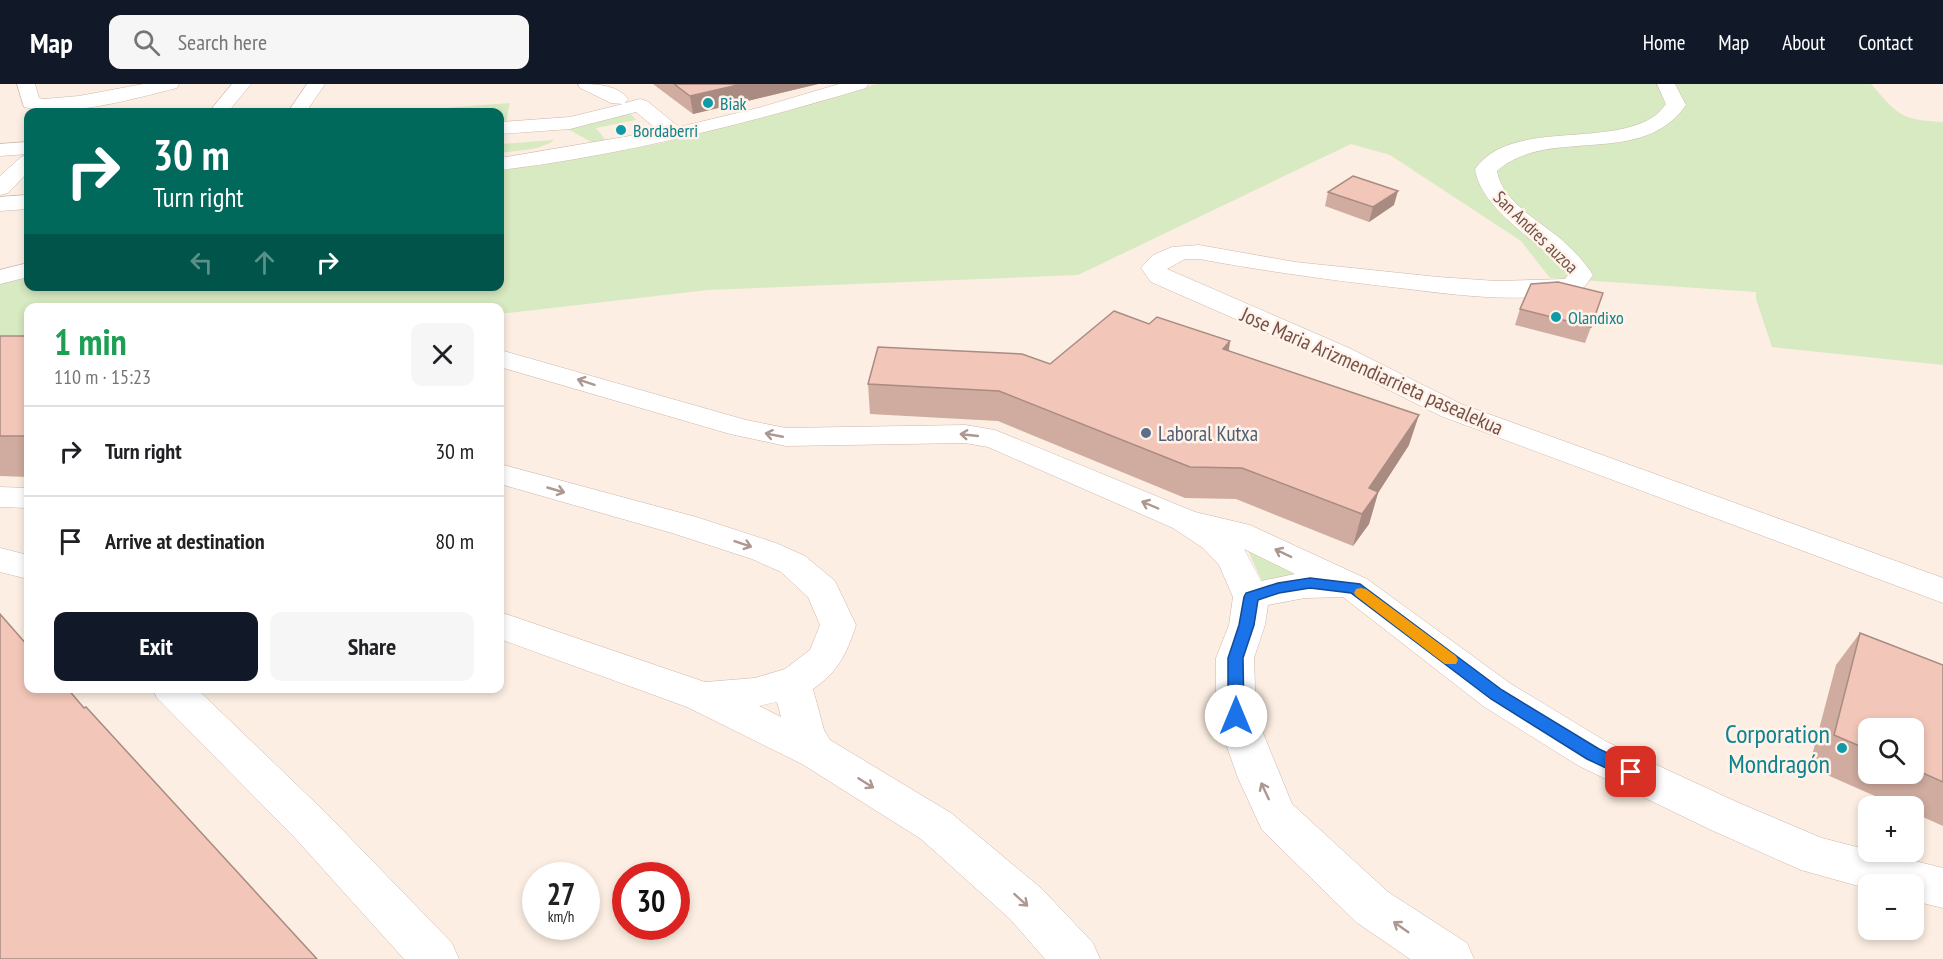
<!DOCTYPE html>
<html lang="en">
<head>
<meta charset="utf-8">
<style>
	body { margin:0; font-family:"PT Sans Narrow",sans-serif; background:#f6f6f6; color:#202124; height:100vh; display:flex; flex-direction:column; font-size:22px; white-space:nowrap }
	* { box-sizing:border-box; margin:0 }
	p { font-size:20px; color:#757577 }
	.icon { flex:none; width:33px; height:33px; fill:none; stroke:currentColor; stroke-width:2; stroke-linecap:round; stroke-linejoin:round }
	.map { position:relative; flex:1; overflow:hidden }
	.sheet { position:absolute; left:24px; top:219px; width:480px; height:390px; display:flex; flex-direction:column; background:#fff; border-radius:12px; box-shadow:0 3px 9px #0003 }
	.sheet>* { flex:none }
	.banner { position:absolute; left:24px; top:24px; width:480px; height:183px; border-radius:12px; box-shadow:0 3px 9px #0003; background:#00695c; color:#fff; overflow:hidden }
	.tools { position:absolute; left:1858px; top:634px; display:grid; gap:12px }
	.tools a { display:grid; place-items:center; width:66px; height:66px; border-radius:12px; background:#fff; box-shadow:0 3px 9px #0003; font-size:30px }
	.speed { position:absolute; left:522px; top:778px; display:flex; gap:12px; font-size:30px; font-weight:700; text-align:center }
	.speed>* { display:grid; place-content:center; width:78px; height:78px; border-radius:50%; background:#fff; box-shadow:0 3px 9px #0003; line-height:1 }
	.speed small { font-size:15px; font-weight:400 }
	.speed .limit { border:9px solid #d22; background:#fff; color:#111 }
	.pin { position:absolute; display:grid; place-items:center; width:51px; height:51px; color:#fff; margin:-26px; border-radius:12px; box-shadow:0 3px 9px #0006 }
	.me { position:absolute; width:66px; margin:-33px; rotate:0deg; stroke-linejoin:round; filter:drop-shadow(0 0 4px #0008) }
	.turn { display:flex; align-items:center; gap:21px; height:126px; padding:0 30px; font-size:27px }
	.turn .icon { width:78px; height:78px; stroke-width:2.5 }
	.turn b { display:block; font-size:42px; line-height:51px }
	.lanes { display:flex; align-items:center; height:57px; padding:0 30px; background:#0003; justify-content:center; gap:30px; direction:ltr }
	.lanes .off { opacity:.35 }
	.round { display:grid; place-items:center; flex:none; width:63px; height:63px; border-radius:12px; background:#f6f6f6 }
	.summary { display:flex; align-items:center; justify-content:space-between; height:102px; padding:0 30px }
	h1 { font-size:36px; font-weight:700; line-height:45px; color:#1e9e55 }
	.action { display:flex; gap:12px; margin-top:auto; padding:12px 30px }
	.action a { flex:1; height:69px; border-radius:12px; background:#111827; color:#fff; font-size:24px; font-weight:700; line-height:69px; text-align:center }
	.action a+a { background:#f6f6f6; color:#202124 }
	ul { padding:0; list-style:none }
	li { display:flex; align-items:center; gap:18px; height:90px; padding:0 30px; border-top:2px solid #e0e0e0 }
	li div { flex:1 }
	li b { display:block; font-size:22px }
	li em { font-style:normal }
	header { display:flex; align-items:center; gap:36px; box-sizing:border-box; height:84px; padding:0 30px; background:#111827; color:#fff }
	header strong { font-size:28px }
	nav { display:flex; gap:33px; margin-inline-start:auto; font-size:21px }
	.search { width:420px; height:54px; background:#f6f6f6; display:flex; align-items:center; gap:15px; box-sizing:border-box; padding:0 21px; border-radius:12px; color:#757577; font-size:22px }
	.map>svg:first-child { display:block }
	.green { fill:#d8eac1 }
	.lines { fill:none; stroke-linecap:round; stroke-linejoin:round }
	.minor-casing { stroke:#d0b6ac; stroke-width:1 }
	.minor { fill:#fff; fill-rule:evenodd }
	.wall { fill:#d0ab9f; fill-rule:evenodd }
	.shaded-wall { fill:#a98b82 }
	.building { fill:#f2c7b9; stroke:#a98b82; stroke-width:1.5 }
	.oneway { stroke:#ac9791 }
	.route { fill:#1a73e8; stroke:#114b97; stroke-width:1.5 }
	.slow { fill:#f59e0b }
	.culture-dot { fill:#0f9aa8; stroke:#fff3e9; stroke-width:2 }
	.service-dot { fill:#5c6f8a; stroke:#fff3e9; stroke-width:2 }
	.labels { text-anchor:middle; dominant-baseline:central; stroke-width:5; stroke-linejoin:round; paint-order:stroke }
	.far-culture-label { font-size:18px; fill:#0d838f; stroke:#fff3e9; text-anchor:start }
	.far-street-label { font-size:18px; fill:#745148; stroke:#fff3e9 }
	.street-label { font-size:21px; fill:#745148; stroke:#fff3e9 }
	.service-label { font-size:21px; fill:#4e5e75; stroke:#fff3e9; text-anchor:start }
	.near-culture-label { font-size:26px; fill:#0d838f; stroke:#fff3e9; text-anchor:end }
</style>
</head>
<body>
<header>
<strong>Map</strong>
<div class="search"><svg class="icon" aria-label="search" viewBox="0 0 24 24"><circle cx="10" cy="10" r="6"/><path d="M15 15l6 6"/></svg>Search here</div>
<nav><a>Home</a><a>Map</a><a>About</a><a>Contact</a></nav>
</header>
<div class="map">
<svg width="1943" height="875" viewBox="0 0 1943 875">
	<rect width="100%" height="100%" fill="#fceee2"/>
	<!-- green -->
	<g class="green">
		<path d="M 877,0 L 1871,0 C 1898,31 1901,36 1943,38 L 1943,281 L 1772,263 L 1756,215 L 1756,208 L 1550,194 L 1521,157 L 1390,71 L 1351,60 L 1078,191 L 708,206 L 500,230 L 500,224 L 28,224 L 28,275 L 0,277 L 0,200 L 28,193 L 28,202 L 500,202 L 500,87 L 662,59 Z"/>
		<path d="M 510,19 L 506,38 L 500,38 L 500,28 L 418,28 L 419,26 Z"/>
		<path d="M 628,27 L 636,36 L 596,44 L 607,58 L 595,60 L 564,43 Z"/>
		<path d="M 554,56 C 540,67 518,66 500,69 L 500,60 Z"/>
		<path d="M 1248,466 L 1299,489 L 1262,498 Z"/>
	</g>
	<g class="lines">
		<!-- minor casing -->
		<g class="minor-casing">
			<g id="minor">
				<path d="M 17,0 L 35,0 L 39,14 L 44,15 L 79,12 L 143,0 L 179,0 L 177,4 C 132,15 69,34 24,23 Z"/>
				<path d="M 232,0 L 251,0 L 228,28 L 209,28 Z"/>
				<path d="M 307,0 L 325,0 L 306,28 L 288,28 Z"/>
				<path d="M 578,0 C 594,0 617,0 628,15 L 625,19 L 640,15 L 647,17 L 679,43 L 758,24 L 839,0 L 868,0 L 866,4 C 745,40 624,71 500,86 L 500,74 L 659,47 L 636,28 L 570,45 L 500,50 L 500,38 L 570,33 L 623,20 L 611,19 L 580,4 Z"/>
				<path d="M 1657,0 L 1675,0 L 1686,21 C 1642,85 1548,41 1497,87 C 1502,118 1540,137 1562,156 C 1574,167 1585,178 1593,191 L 1582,206 C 1527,220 1464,212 1408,205 C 1338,197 1269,188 1199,175 L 1185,175 L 1167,185 L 1349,264 L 1461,320 L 1943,494 L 1943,519 L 1441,332 L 1329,276 L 1151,198 L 1141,184 L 1153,171 L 1172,163 L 1199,161 L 1295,178 L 1438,193 L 1496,197 L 1565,195 L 1568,191 C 1542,158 1481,127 1475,85 C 1510,35 1605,64 1653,33 C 1658,30 1662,25 1666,20 Z"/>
				<path d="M 28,58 L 28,70 L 0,72 L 0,60 Z"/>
				<path d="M 28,71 L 28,88 L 8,109 L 0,111 L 0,92 L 21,73 Z"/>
				<path d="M 28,111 L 28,125 L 0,127 L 0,113 Z"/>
				<path d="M 28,179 L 28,193 L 0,200 L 0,186 Z"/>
				<path d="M 500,266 L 746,336 L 786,344 L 965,341 L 995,346 L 1195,428 L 1250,441 L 1367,495 L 1511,600 L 1607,658 L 1739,719 L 1822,754 L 1869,766 L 1869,768 L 1879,768 L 1943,784 L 1943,824 L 1914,817 L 1914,801 L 1869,801 L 1869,805 L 1801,786 L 1709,745 L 1579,682 L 1483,622 L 1343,513 L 1305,514 L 1268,521 L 1265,541 L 1254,574 L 1256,632 L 1292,720 L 1388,808 L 1467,859 L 1474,875 L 1410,875 L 1356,838 L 1262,746 L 1238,694 L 1216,632 L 1216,574 L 1229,541 L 1233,513 L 1219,481 L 1203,464 L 1173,444 L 988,363 L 965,359 L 786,362 L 730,350 L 500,283 ZM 1244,465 L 1295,490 L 1261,497 Z"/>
				<path d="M 500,380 L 696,433 L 776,459 L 805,472 L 835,497 L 856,541 C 847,569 838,588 813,605 L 824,646 L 830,656 L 951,729 L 1042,805 L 1093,859 L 1100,875 L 1045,875 L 1010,835 L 921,755 L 802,680 L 687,623 L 500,555 L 500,528 L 705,598 L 755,594 L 785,585 L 810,566 L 820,541 L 808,513 L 781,488 L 752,475 L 672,449 L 500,400 ZM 777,618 L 781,633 L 759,622 Z"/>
				<path d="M 0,403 L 28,404 L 28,424 L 0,423 Z"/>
				<path d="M 0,464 L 28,471 L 28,495 L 0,488 Z"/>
				<path d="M 152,604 L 196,604 L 325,728 L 452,859 L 459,875 L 404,875 L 295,754 L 157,614 Z"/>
			</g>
		</g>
		<!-- minor -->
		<use href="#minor" class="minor"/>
	</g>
	<!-- wall -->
	<g class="wall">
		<path d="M 653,0 L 818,0 L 693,30 Z"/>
		<path d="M 1328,108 L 1394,121 L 1369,138 L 1325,122 Z"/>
		<path d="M 1520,225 L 1591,243 L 1585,259 L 1515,241 Z"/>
		<path d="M 1149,240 L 1230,257 L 1229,267 L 1409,361 L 1378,409 L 1369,440 L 1353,462 L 1236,415 L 1185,414 L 998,337 L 870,330 L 868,300 L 1050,280 Z"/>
		<path d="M 0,252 L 28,252 L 28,393 L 0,392 Z"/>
		<path d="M 1860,549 L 1943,581 L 1943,742 L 1914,729 L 1914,723 L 1900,723 L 1809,683 L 1836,581 ZM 1869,645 L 1914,645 L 1914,690 L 1869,690 Z"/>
	</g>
	<!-- shaded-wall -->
	<g class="shaded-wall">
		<path d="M 742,0 L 818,0 L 693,30 L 690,12 Z"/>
		<path d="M 1398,107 L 1394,121 L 1369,138 L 1373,123 Z"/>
		<path d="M 1230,257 L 1225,287 L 1223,265 Z"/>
		<path d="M 1419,331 L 1409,361 L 1378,409 L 1369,440 L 1353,462 L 1369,404 Z"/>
	</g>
	<!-- building -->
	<g class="building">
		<path d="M 674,0 L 742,0 L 690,12 Z"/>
		<path d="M 1353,92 L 1398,107 L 1373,123 L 1328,108 Z"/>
		<path d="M 1558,198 L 1603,209 L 1591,243 L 1520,225 L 1531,200 Z"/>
		<path d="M 1114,227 L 1149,240 L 1157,233 L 1230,257 L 1223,265 L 1419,331 L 1369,404 L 1378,408 L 1362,430 L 1242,384 L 1190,383 L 999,307 L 868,300 L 878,263 L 1022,270 L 1050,280 Z"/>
		<rect x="0" y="252" width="28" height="100"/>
		<path d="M 0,530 L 28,562 L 28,604 L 67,604 L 84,624 L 86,623 L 317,875 L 0,875 Z"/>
		<path d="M 1860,549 L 1943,581 L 1943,698 L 1914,685 L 1914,645 L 1869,645 L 1869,666 L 1834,651 Z"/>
	</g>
	<!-- one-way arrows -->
	<defs><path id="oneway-shaft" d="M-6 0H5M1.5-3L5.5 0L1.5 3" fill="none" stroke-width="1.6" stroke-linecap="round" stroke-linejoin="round" transform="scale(1.5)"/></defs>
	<g class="oneway">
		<use href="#oneway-shaft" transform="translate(586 298) rotate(-162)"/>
		<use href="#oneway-shaft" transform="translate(774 351) rotate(-169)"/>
		<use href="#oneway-shaft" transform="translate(969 351) rotate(-174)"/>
		<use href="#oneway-shaft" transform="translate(556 406) rotate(16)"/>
		<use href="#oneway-shaft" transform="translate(1150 421) rotate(-157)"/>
		<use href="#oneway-shaft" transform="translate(743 460) rotate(18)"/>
		<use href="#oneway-shaft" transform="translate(1283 469) rotate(-154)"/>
		<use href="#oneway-shaft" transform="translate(866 699) rotate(32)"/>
		<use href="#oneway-shaft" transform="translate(1265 707) rotate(-115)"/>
		<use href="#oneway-shaft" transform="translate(1021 816) rotate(42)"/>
		<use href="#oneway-shaft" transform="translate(1401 843) rotate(-145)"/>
	</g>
	<!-- route -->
	<path class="route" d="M 1310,494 L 1360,500 L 1502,606 L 1599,665 L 1637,683 L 1639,688 L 1637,693 L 1631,695 L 1625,693 L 1587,675 L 1491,615 L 1351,509 L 1310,504 L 1279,509 L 1258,516 L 1254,541 L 1243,574 L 1244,632 L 1241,636 L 1236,638 L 1230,636 L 1228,632 L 1228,574 L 1239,541 L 1244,513 L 1246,509 L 1278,499 Z"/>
	<!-- slow -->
	<path class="slow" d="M 1361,504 L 1366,505 L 1456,572 L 1458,576 L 1456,580 L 1445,580 L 1356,512 L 1354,509 L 1356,505 Z"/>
	<!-- markers -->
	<g class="culture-dot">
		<circle cx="708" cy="19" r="6"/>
		<circle cx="621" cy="46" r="6"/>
		<circle cx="1556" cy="233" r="6"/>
		<circle cx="1842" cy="664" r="6"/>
	</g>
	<circle class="service-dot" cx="1146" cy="349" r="6"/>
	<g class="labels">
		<!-- far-culture labels -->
		<g class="far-culture-label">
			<text x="720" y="19">Biak</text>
			<text x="633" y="46">Bordaberri</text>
			<text x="1568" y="233">Olandixo</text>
		</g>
		<!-- far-street labels -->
		<g class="far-street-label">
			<text transform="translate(1536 148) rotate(44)">San Andres auzoa</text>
		</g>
		<!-- street labels -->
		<g class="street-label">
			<text transform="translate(1372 287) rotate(24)">Jose Maria Arizmendiarrieta pasealekua</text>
		</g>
		<!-- service labels -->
		<g class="service-label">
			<text x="1158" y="349">Laboral Kutxa</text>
		</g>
		<!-- near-culture labels -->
		<g class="near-culture-label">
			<text x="1830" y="649">Corporation<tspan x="1830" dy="30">Mondragón</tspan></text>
		</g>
	</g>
</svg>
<div class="tools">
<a><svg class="icon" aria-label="search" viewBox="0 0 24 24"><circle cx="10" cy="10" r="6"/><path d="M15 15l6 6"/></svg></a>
<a>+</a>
<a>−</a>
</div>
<div class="speed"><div>27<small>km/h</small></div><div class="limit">30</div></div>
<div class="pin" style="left:1631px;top:688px;background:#d93025"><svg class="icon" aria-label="arrive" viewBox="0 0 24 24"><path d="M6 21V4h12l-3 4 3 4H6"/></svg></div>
<svg class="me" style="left:1236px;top:632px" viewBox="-20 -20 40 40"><circle r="19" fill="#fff"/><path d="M0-13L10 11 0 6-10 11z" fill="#1a73e8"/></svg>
<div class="banner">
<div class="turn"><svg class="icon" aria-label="right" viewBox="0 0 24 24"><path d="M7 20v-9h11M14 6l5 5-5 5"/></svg><div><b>30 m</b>Turn right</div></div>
<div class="lanes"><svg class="icon off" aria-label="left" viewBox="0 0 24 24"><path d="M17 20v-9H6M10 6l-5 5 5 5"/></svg><svg class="icon off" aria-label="ahead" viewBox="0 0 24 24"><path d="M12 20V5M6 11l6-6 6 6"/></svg><svg class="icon" aria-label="right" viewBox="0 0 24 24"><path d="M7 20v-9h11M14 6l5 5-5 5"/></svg></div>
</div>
<section class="sheet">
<div class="summary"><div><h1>1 min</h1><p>110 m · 15:23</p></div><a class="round"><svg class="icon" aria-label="close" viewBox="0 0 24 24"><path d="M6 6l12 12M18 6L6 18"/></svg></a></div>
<ul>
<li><svg class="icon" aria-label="right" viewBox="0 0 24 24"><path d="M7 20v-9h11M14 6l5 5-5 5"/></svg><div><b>Turn right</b></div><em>30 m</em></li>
<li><svg class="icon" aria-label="arrive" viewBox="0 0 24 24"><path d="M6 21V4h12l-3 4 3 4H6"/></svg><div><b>Arrive at destination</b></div><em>80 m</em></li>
</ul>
<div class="action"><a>Exit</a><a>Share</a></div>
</section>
</div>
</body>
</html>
